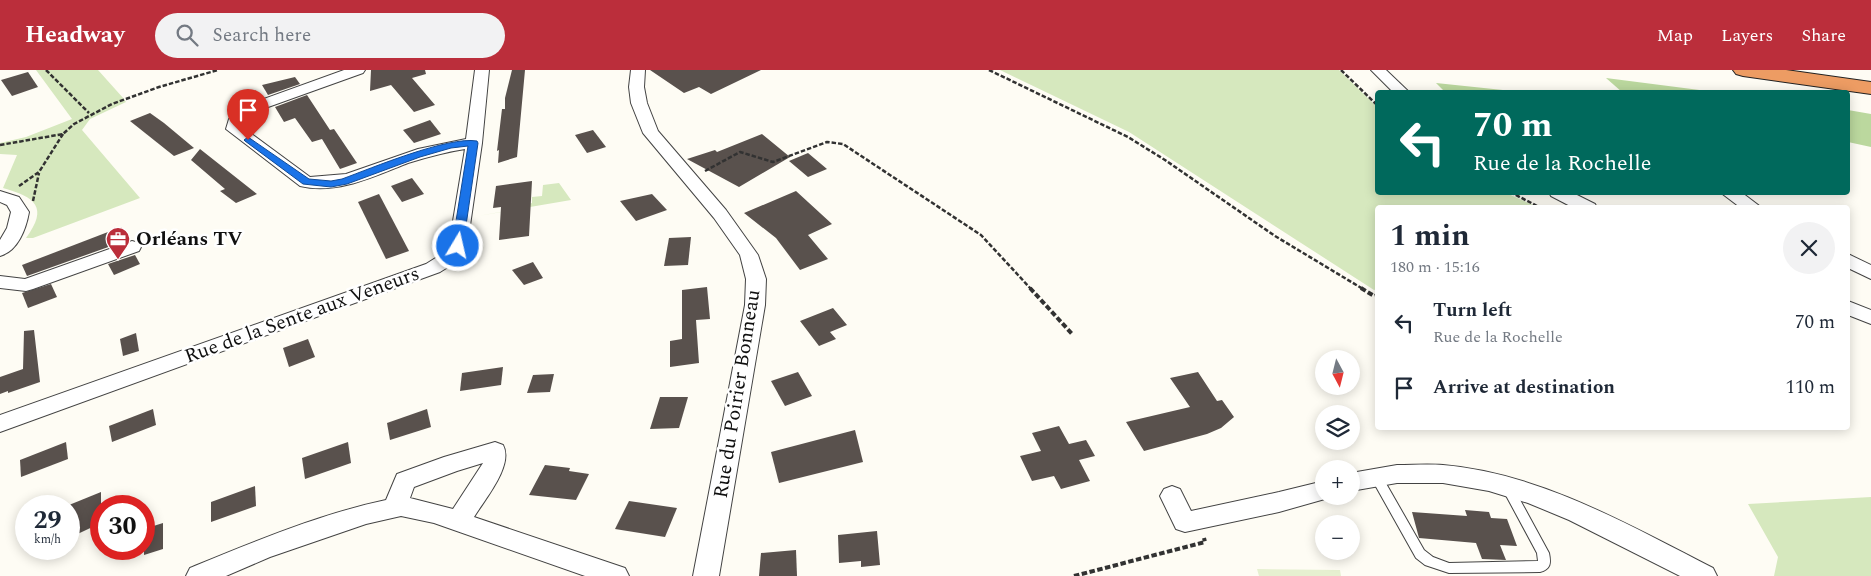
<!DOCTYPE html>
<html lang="en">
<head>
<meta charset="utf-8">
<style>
	body { margin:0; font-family:Spectral,serif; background:#f2f2f3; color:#1f2937; height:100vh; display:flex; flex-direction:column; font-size:19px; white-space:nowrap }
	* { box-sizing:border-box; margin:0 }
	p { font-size:16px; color:#747a83 }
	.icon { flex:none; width:28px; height:28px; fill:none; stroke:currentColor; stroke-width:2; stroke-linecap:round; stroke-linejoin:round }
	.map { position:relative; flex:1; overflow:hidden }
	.side { position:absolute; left:1375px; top:135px; width:475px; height:225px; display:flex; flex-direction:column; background:#fff; border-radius:5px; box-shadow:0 2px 12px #0003 }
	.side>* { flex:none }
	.top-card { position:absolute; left:1375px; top:20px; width:475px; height:105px; border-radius:5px; box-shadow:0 2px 12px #0003; background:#00695c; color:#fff; overflow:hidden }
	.needle { width:32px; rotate:173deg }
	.tools { position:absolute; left:1315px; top:280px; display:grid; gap:10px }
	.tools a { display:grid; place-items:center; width:45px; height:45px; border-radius:50%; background:#fff; box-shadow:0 2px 12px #0003; font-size:25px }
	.speed { position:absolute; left:15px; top:425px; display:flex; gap:10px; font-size:25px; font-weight:700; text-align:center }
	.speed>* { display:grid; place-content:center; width:65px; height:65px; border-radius:50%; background:#fff; box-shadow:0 2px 12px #0003; line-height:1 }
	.speed small { font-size:12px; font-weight:400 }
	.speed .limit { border:8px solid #d22; background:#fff; color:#111 }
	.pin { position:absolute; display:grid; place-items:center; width:42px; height:42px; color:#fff; margin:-51px -21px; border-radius:50% 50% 50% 0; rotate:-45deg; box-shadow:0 0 5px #0007 }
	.pin .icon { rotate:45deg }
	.me { position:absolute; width:55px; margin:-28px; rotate:9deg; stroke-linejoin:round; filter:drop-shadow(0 0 4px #0008) }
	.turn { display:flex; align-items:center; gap:18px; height:105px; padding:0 15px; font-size:22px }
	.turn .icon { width:65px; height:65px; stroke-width:2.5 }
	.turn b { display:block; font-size:35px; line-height:42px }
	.round { display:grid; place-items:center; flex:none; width:52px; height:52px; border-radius:26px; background:#f2f2f3 }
	.headline { display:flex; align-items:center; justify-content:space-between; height:85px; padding:0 15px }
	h1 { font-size:30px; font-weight:700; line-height:38px }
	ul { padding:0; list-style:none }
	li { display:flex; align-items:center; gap:15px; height:65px; padding:0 15px }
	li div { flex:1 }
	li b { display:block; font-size:19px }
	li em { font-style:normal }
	header { display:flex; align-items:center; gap:30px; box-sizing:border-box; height:70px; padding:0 25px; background:#bb2e3b; color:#fff }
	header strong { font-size:24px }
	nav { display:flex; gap:28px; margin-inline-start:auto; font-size:18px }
	.search { width:350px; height:45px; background:#f2f2f3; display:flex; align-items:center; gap:12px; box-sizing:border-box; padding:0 18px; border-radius:28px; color:#747a83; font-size:19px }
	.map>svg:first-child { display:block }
	.green { fill:#d6e8be }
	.forest { fill:#bbd89e }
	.pitch { fill:#e6f0d0 }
	.building { fill:#59514d }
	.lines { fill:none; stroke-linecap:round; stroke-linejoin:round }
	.lane-casing { stroke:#434343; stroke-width:2 }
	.street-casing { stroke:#434343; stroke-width:2 }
	.highway-casing { stroke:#212121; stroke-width:2 }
	.path-far1 { stroke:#323232; stroke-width:2.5; stroke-dasharray:4.5 2; stroke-linecap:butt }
	.path { stroke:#323232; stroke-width:4; stroke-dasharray:5.5 2.5; stroke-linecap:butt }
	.lane { fill:#fff; fill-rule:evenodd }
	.street { fill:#fff; fill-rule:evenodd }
	.highway { fill:#ed9c63; fill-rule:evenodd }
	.route { fill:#1a73e8; stroke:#114b97 }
	.labels { text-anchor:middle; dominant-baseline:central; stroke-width:5; stroke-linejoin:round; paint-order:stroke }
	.poi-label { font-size:20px; font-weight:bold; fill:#101010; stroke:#fff; text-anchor:start }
	.street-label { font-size:20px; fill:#101010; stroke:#fff }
</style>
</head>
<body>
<header>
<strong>Headway</strong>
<div class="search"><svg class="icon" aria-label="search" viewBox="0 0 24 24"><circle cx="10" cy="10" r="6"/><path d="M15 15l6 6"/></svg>Search here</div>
<nav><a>Map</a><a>Layers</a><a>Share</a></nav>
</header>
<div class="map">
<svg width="1871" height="506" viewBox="0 0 1871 506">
	<rect width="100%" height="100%" fill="#fefcf4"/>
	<!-- green -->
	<g class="green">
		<path d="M 36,0 L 98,0 L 124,29 L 126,32 L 90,49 L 82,60 L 140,128 L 33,168 L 26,168 C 49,137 35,127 3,118 L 17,85 L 0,84 L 0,73 L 26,67 L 72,49 Z"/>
		<path d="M 1000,0 L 1339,0 L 1377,37 L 1378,122 L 1506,123 L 1538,137 L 1378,138 L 1378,219 L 1374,220 L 1129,62 Z"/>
		<path d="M 559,113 L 571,130 L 478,146 L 528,137 L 528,134 L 532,133 L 532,127 L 542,126 L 543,115 Z"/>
		<path d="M 1871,427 L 1871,506 L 1774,506 L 1778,487 L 1748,434 Z"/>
	</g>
	<!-- forest -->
	<g class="forest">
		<path d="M 1606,8 L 1715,22 L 1622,22 Z"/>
		<path d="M 1436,13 L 1522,22 L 1445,22 Z"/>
		<path d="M 1848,40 L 1871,44 L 1871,77 L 1848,72 Z"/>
	</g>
	<!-- pitch -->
	<path class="pitch" d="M 1257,499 L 1340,500 L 1341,506 L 1259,506 Z"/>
	<!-- building -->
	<g class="building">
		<path d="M 371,0 L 425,0 L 426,4 L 412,8 L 435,35 L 414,42 L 391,15 L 370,21 Z"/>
		<path d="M 512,0 L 525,0 L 517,87 L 498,93 L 499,80 L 497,81 L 502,39 L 505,39 L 505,28 Z"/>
		<path d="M 650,0 L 761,0 L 711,24 L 699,17 L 684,23 Z"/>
		<path d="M 28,2 L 38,17 L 12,26 L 1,10 Z"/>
		<path d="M 295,7 L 300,14 L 268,25 L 262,15 Z"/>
		<path d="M 307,25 L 330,60 L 334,59 L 357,93 L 340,99 L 322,69 L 312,72 L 295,48 L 284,52 L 275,37 Z"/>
		<path d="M 150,43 L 164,53 L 194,78 L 174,86 L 130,51 Z"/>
		<path d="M 430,50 L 441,64 L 414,73 L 403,60 Z"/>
		<path d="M 593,60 L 606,77 L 587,83 L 575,65 Z"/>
		<path d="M 762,64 L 790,87 L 739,117 L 687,89 L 715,80 L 717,82 Z"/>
		<path d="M 200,79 L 257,124 L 236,133 L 220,121 L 225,119 L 191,90 Z"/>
		<path d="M 808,83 L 827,99 L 808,107 L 789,91 Z"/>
		<path d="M 412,108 L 424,124 L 402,132 L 391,116 Z"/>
		<path d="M 532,111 L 529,166 L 499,170 L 501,137 L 493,138 L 496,116 Z"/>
		<path d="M 796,121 L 832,154 L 808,165 L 828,189 L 800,200 L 776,168 L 744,143 Z"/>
		<path d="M 379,124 L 409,181 L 386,189 L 358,132 Z"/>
		<path d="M 652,124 L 667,140 L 636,151 L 620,131 Z"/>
		<path d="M 121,157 L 128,170 L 27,206 L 22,195 Z"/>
		<path d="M 691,167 L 688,195 L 664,196 L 669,168 Z"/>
		<path d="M 135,185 L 140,194 L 114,205 L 108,194 Z"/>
		<path d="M 533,192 L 543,208 L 524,215 L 512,200 Z"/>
		<path d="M 51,214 L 57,227 L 28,238 L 22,223 Z"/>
		<path d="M 707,217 L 710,249 L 696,250 L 699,293 L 670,297 L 670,271 L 682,269 L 682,220 Z"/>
		<path d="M 833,238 L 847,255 L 830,262 L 836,269 L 819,276 L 800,251 Z"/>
		<path d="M 34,260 L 40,312 L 8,323 L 8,321 L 0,324 L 0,307 L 23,299 L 24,261 Z"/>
		<path d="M 136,263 L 139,281 L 123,286 L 120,269 Z"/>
		<path d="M 308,269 L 315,287 L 289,297 L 283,278 Z"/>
		<path d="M 503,297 L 501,315 L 460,321 L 462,303 Z"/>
		<path d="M 798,302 L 812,326 L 785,336 L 771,311 Z"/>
		<path d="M 1198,302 L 1217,331 L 1222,330 L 1234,347 L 1221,358 L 1207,364 L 1144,381 L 1126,352 L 1190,337 L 1170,308 Z"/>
		<path d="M 554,304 L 550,322 L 527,323 L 533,305 Z"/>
		<path d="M 660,327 L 688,327 L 679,358 L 650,359 Z"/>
		<path d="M 153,339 L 156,355 L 112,372 L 109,356 Z"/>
		<path d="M 427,339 L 431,357 L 390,370 L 387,353 Z"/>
		<path d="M 1059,356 L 1069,374 L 1086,370 L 1095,386 L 1079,390 L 1090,411 L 1061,419 L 1054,406 L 1032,411 L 1020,386 L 1041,381 L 1032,363 Z"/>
		<path d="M 855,360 L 863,392 L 779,413 L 771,382 Z"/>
		<path d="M 66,372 L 68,389 L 21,407 L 20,390 Z"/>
		<path d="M 348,372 L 351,393 L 305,409 L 302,388 Z"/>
		<path d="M 545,395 L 570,398 L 569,401 L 589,404 L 576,430 L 529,425 Z"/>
		<path d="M 255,416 L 256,436 L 211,452 L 211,432 Z"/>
		<path d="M 101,422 L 101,453 L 69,468 L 69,435 Z"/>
		<path d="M 629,431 L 677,438 L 665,467 L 615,459 Z"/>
		<path d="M 1465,440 L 1489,442 L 1491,448 L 1507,449 L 1517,476 L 1500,475 L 1506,490 L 1482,489 L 1476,473 L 1419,468 L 1412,442 L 1467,446 Z"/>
		<path d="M 163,453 L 163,479 L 144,485 L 144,459 Z"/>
		<path d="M 877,461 L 880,495 L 861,497 L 861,491 L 839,493 L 838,465 Z"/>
		<path d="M 796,480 L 797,506 L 759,506 L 761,483 Z"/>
	</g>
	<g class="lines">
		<!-- lane casing -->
		<g class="lane-casing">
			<path id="lane" d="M 1376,401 L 1380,403 L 1424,480 L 1433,487 L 1449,493 L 1538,491 L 1537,483 L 1502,418 L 1504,415 L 1508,413 L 1512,415 L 1549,483 C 1551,493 1551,499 1540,502 L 1449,503 L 1425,495 L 1416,488 L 1370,406 L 1372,403 Z"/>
		</g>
		<!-- street casing -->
		<g class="street-casing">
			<g id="street">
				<path d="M 344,0 L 365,0 L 363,3 L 257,41 L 243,54 L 242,57 L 310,107 L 346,104 L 418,79 L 466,69 L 475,0 L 489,0 L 482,73 L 467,176 L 456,192 L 440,202 L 0,362 L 0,345 L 426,194 L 442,184 L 449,175 L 465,79 C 446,82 427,87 408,93 C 375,106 337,125 300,116 L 226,59 L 229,49 L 247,35 Z"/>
				<path d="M 631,0 L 645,0 L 644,17 L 647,33 L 658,61 L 726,140 L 758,185 L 766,209 L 765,235 L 719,506 L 693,506 L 745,235 L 746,209 L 740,185 L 714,148 L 643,63 L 631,33 L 629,17 Z"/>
				<path d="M 1371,0 L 1386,0 L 1409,22 L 1393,22 Z"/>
				<path d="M 0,121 L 19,127 L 29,142 C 26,159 18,181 0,186 L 0,170 L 7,158 L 11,142 L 7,135 L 0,132 Z"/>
				<path d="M 1549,122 L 1571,122 L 1595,134 L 1597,138 L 1574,138 L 1551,126 Z"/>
				<path d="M 1720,122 L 1741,122 L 1762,138 L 1741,138 Z"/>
				<path d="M 132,171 L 139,173 L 141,177 L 139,181 L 33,219 L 26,221 L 0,218 L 0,206 L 25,209 Z"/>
				<path d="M 1848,184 L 1871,195 L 1871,209 L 1848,198 Z"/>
				<path d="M 1848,231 L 1871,240 L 1871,254 L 1848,245 Z"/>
				<path d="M 495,372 L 503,375 C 514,395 485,429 474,447 L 625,498 L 629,506 L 585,506 L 434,453 L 401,446 L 366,454 L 270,487 L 226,506 L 186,506 L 190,498 C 253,472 320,444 386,430 L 397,404 L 444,387 ZM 483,393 L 453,439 L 410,428 L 414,417 L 457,401 Z"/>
				<path d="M 1397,395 C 1413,395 1428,394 1443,395 C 1539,403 1629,455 1713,498 L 1717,506 L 1680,506 L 1569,450 L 1528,433 L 1489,421 L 1443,413 L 1397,413 L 1351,421 L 1351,403 Z"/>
				<path d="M 1324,411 L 1324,426 L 1332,427 L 1279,442 L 1185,462 L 1176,459 L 1160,426 L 1164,419 L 1172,416 L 1180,419 L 1191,441 L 1279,422 Z"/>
			</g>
		</g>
		<!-- highway casing -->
		<g class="highway-casing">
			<path id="highway" d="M 1733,0 L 1786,0 L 1871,12 L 1871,24 L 1743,6 L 1736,4 Z"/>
		</g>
		<!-- path-far1 -->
		<g class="path-far1">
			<path d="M 46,0 L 89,43"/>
			<path d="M 989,0 L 1128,67 L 1165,90 L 1275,166 L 1363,219"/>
			<path d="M 1341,0 L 1378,36"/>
			<path d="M 0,75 L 63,64 L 74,54 L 112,34 L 159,17 L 218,0"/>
			<path d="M 705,101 L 740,82 L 773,92 L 827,72 L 843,74 L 981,165 L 1031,219"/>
			<path d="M 19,116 L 39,102 L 63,64"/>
			<path d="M 1510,122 L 1541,138"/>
			<path d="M 33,131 L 39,103"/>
		</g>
		<!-- path -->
		<g class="path">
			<path d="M 1030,218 L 1073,265"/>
			<path d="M 1361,218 L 1374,226 L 1378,225"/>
			<path d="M 1074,506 L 1205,472 L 1204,468"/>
		</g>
		<!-- lane -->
		<use href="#lane" class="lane"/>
		<!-- street -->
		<use href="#street" class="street"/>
		<!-- highway -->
		<use href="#highway" class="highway"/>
	</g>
	<!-- route -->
	<path class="route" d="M 248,67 L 309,109 L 331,111 L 342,109 C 372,98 448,66 477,71 L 478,73 L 463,176 L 458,179 L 452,176 L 468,76 L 451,78 L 420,87 L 347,114 L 331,117 L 303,114 L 245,71 L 244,70 Z"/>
	<!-- icons -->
	<defs>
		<g id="office-pin" transform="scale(1.25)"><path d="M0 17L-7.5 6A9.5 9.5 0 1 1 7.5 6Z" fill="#bb2e3b" stroke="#fff"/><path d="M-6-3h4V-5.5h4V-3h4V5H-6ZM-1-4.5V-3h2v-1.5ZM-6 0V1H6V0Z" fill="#fff"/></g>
	</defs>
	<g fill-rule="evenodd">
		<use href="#office-pin" x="118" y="169"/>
	</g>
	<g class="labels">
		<!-- poi labels -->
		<g class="poi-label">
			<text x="136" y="169">Orléans TV</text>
		</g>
		<!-- street labels -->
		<g class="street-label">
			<text transform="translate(302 245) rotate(-20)">Rue de la Sente aux Veneurs</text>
			<text transform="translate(737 324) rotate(-81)">Rue du Poirier Bonneau</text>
		</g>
	</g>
</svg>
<div class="tools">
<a><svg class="needle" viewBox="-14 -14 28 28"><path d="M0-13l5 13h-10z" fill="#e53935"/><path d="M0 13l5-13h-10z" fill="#747a83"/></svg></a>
<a><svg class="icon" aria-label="layers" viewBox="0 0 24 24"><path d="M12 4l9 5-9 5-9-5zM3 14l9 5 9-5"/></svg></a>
<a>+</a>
<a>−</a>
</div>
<div class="speed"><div>29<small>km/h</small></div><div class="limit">30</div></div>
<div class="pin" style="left:248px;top:70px;background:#d93025"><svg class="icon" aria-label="arrive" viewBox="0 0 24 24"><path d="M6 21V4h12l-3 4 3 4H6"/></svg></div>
<svg class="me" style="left:458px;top:176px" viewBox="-20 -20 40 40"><circle r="17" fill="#1a73e8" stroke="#fff" stroke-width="3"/><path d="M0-11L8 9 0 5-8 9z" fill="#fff"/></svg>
<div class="top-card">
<div class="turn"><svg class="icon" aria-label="left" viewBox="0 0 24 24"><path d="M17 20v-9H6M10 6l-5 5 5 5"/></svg><div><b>70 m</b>Rue de la Rochelle</div></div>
</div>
<section class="side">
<div class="headline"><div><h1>1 min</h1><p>180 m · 15:16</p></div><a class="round"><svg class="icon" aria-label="close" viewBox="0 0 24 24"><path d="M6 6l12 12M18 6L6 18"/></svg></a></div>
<ul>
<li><svg class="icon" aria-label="left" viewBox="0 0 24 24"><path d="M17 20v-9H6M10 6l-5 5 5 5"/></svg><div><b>Turn left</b><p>Rue de la Rochelle</p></div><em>70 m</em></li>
<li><svg class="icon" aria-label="arrive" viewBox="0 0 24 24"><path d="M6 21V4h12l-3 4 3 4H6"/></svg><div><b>Arrive at destination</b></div><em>110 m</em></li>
</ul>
</section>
</div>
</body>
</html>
